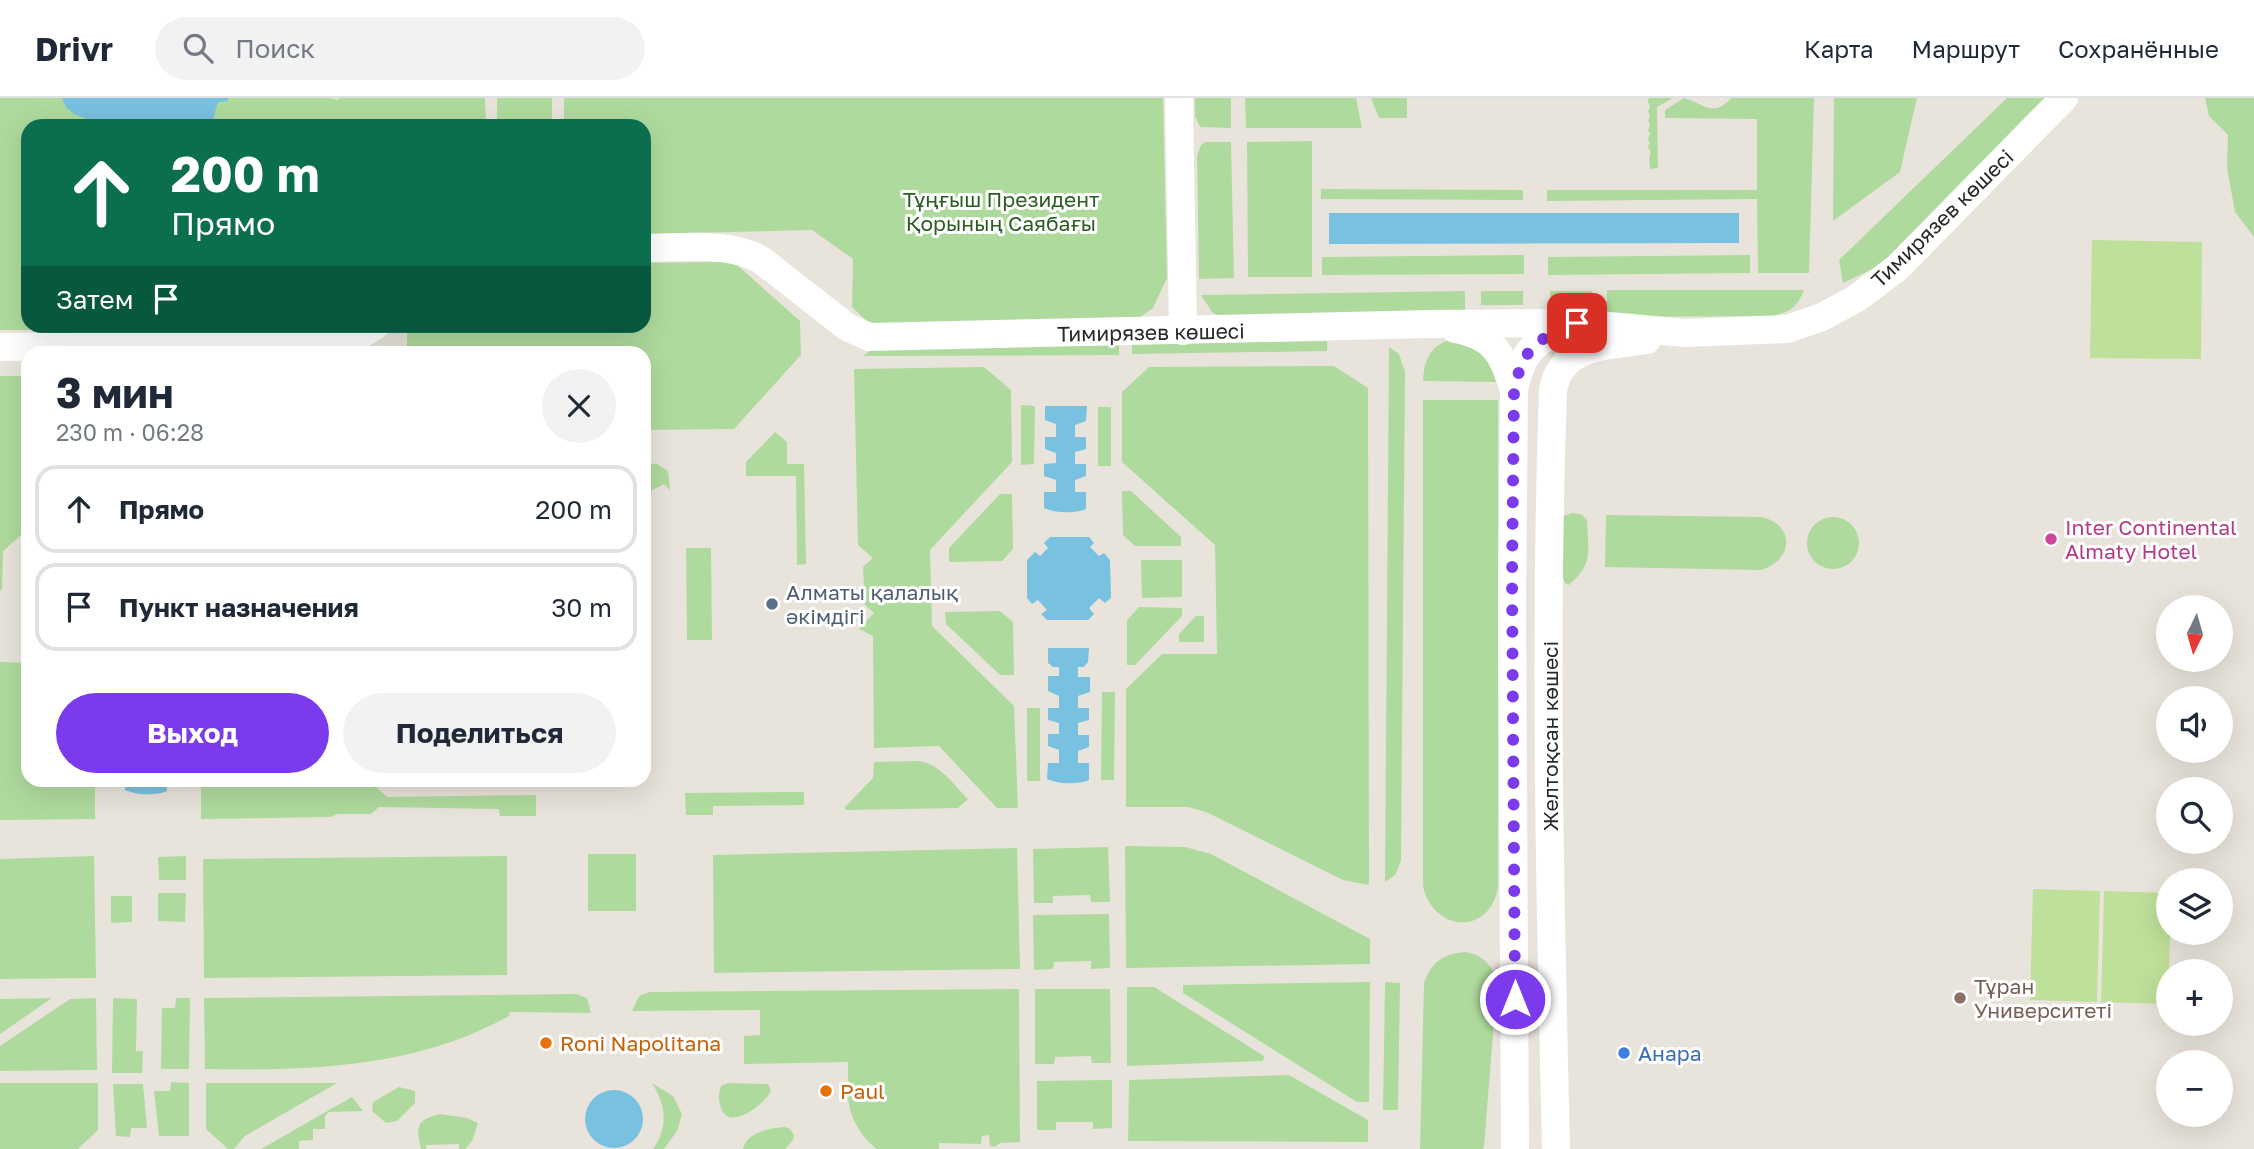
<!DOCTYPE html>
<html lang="ru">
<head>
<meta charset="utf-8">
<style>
	body { margin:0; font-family:"Golos Text",sans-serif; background:#f2f2f3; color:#1f2937; height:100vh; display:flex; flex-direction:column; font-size:26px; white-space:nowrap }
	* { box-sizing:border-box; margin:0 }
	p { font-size:23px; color:#747a83 }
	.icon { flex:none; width:38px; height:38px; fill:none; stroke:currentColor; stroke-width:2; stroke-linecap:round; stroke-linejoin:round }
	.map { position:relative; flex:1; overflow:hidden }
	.panel { position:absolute; left:21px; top:248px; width:630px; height:441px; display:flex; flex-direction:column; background:#fff; border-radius:21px; box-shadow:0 7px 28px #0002 }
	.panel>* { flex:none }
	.banner { position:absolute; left:21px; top:21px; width:630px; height:214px; border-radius:21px; box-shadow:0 7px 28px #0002; background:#0b6e4f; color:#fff; overflow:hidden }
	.needle { width:46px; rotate:185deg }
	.controls { position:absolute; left:2156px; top:497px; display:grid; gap:14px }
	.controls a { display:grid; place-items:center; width:77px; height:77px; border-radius:50%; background:#fff; box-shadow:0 7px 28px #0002; font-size:35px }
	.pin { position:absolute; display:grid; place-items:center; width:60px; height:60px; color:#fff; margin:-30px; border-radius:14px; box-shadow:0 4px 10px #0006 }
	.me { position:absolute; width:77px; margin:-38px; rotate:0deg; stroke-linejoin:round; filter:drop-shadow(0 0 5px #0008) }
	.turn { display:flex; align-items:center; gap:24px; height:147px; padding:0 35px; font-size:32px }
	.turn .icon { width:91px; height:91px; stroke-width:2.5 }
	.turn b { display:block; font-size:49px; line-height:60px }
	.then { display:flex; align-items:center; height:66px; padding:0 35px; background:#0003; gap:14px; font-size:26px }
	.round { display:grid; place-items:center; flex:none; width:74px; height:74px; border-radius:37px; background:#f2f2f3 }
	.headline { display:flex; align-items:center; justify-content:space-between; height:119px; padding:0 35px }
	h1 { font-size:42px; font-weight:700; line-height:52px }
	.primary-button { display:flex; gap:14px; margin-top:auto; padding:14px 35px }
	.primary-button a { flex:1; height:80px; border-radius:42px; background:#7c3aed; color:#fff; font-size:28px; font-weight:700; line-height:80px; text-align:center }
	.primary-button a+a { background:#f2f2f3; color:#1f2937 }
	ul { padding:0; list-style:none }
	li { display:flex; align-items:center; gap:21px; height:88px; margin:0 14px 10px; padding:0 21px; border:4px solid #e0e1e3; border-radius:21px }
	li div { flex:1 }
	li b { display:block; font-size:26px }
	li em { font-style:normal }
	header { display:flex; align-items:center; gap:42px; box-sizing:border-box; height:98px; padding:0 35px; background:#fff; border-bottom:2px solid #e0e1e3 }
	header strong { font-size:33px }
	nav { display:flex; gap:38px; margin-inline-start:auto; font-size:24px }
	.search { width:490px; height:63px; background:#f2f2f3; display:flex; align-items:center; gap:18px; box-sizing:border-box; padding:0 24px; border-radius:38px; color:#747a83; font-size:26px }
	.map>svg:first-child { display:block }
	.green { fill:#afda9d }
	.pitch { fill:#bfe09a }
	.water { fill:#79c1e0 }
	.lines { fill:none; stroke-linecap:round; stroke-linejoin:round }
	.minor { stroke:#fff; stroke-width:28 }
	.route { stroke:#7c3aed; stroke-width:12; stroke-dasharray:0 21.6 }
	.hotel-dot { fill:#d1479c; stroke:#fff; stroke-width:2.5 }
	.service-dot { fill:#5c6f8a; stroke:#fff; stroke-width:2.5 }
	.education-dot { fill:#8d6e63; stroke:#fff; stroke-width:2.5 }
	.food-dot { fill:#e8710a; stroke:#fff; stroke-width:2.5 }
	.shop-dot { fill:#3f7fe0; stroke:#fff; stroke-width:2.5 }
	.labels { text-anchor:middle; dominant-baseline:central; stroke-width:6; stroke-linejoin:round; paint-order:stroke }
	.park-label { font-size:21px; fill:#2b5c21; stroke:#fff }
	.street-label { font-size:21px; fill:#282828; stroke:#fff }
	.hotel-label { font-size:21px; fill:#b23c85; stroke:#fff; text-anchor:start }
	.service-label { font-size:21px; fill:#4e5e75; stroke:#fff; text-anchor:start }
	.education-label { font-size:21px; fill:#785e54; stroke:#fff; text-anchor:start }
	.food-label { font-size:21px; fill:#c56008; stroke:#fff; text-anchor:start }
	.shop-label { font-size:21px; fill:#366cbe; stroke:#fff; text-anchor:start }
</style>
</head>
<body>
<header>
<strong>Drivr</strong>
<div class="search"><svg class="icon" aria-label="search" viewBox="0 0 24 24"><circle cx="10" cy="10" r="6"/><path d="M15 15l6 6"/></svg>Поиск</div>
<nav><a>Карта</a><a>Маршрут</a><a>Сохранённые</a></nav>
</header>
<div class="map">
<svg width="2254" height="1051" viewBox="0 0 2254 1051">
	<rect width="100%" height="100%" fill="#e9e4db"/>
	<!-- green -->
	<g class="green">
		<path d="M 0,0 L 330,0 L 338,2 L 339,0 L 485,0 L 486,28 L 28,28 L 28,228 L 333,228 L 320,231 L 0,232 Z"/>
		<rect x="497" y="0" width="55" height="28"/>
		<path d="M 564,0 L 1163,0 L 1167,180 L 1153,210 L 1132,225 L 892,229 L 868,224 L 852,209 L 853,161 L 812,132 L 644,136 L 644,28 L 564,28 Z"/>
		<path d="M 1195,0 L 1231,0 L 1231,30 L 1200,29 L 1195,18 Z"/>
		<path d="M 1245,0 L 1356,0 L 1362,30 L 1246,30 Z"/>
		<path d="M 1371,0 L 1407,0 L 1407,20 L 1379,20 Z"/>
		<path d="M 1649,0 L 1673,0 L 1657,9 L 1658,70 L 1650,71 L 1649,59 L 1651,54 L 1648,49 L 1650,45 L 1648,41 L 1650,36 L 1648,32 L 1650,27 L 1648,22 L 1650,18 L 1648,13 L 1650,9 L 1648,3 Z"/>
		<path d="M 1684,0 C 1701,4 1713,21 1731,0 L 1814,0 L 1809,175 L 1758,175 L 1757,101 L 1547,103 L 1547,92 L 1757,92 L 1757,21 L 1665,20 L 1665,12 Z"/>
		<path d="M 1834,0 L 1917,0 L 1900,74 L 1833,123 Z"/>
		<path d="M 2007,0 L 2050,0 L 1879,168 L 1843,185 L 1839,162 Z"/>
		<path d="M 2205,0 L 2254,0 L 2254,139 L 2235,114 L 2227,70 L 2228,37 L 2209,18 Z"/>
		<path d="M 1312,43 L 1312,179 L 1248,179 L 1247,44 Z"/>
		<path d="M 1205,44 L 1231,44 L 1234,180 L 1199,181 L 1197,58 L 1201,47 Z"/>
		<path d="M 1321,91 L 1523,92 L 1523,102 L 1321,101 Z"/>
		<path d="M 1524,157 L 1524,176 L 1322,177 L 1322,159 Z"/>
		<path d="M 1750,157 L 1750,175 L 1548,177 L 1548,159 Z"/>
		<path d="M 727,164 L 737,167 L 800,223 L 801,257 L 734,331 L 644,332 L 644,256 L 407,255 L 407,231 L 410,228 L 644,228 L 644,165 Z"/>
		<path d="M 1607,192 L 1804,192 C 1797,210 1789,215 1770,218 L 1607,219 Z"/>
		<path d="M 1465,193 L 1465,219 L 1220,219 L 1212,214 L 1201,197 Z"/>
		<rect x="1481" y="193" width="42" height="14"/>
		<rect x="1550" y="193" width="42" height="14"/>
		<path d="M 1455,241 L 1475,245 L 1495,272 L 1496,284 L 1423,283 C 1424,261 1431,245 1455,241 Z"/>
		<path d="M 1327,243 L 1327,253 L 1132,256 L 1132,246 Z"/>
		<path d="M 1119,247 L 1119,257 L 863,258 L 871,252 Z"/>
		<path d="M 1389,249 L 1399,256 L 1405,274 L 1401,763 L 1395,777 L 1385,784 Z"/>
		<path d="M 1334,268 L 1368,290 L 1369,787 L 1343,782 L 1206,714 L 1188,709 L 1126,709 L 1126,591 L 1162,556 L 1217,556 L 1215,447 L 1122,364 L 1122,294 L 1149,269 Z"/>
		<path d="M 984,269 L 1011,292 L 1012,364 L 930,452 L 932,528 L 1014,608 L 1018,710 L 997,710 L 939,648 L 874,650 L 873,538 L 859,531 L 874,515 L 865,507 L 863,469 L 873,460 L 858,447 L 854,271 Z"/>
		<path d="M 0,278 L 28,278 L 28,431 L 3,453 L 2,493 L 0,491 Z"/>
		<path d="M 1423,302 L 1498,302 L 1498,790 C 1489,836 1439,834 1425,795 C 1423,791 1423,784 1423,779 Z"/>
		<path d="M 1021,307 L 1035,308 L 1034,366 L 1021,367 Z"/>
		<rect x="1098" y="309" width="13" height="59"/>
		<path d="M 775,334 L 787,344 L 787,366 L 804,366 L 806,466 L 797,467 L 796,378 L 746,378 L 746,364 Z"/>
		<path d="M 644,365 L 657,366 L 668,373 L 670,392 L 664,386 L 652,392 L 651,398 L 644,393 Z"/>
		<path d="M 1122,393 L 1131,393 L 1181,439 L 1181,448 L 1135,448 L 1123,437 Z"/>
		<path d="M 1000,396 L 1012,396 L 1013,451 L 1002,463 L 949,464 L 949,450 Z"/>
		<path d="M 1572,415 L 1581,416 L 1587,422 C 1588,453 1594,465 1569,487 L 1565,485 L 1563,480 L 1563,418 Z"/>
		<path d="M 1606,417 L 1762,419 C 1797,428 1792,464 1760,472 L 1605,469 Z"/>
		<circle cx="1833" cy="445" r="26"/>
		<path d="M 686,450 L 711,450 L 712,542 L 687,542 Z"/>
		<path d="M 1141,462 L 1182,462 L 1182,499 L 1142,500 Z"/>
		<path d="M 1139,509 L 1182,510 L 1182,518 L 1135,567 L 1127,567 L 1127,522 Z"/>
		<path d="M 0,512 L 0,564 L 28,565 L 28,682 L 95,683 L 95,721 L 0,722 Z"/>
		<path d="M 1000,513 L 1013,524 L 1014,577 L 1000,577 L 946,526 L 945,514 Z"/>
		<path d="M 1196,518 L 1204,518 L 1204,544 L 1179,544 L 1179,536 Z"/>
		<path d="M 1102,594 L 1115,594 L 1114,682 L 1101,682 Z"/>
		<rect x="1027" y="610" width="13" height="73"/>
		<path d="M 919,663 C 940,666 954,687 968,701 L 958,710 L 845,712 L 845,709 L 873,680 L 874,664 Z"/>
		<path d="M 201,683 L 369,683 L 387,699 L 536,697 L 536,718 L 500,718 L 499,711 L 379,709 L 371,716 L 337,716 L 330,719 L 201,721 Z"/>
		<path d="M 804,694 L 804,707 L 713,708 L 713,717 L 686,717 L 685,695 Z"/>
		<path d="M 1125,748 L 1185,749 L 1211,756 L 1370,841 L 1370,866 L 1126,870 Z"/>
		<path d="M 1108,749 L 1110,804 L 1091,804 L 1090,797 L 1053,798 L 1053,805 L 1034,805 L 1033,751 Z"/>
		<path d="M 1017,750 L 1020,871 L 714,875 L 713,757 Z"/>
		<rect x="588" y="756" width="48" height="57"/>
		<path d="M 94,758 L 96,880 L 0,881 L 0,761 Z"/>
		<path d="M 186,758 L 186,782 L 159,782 L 158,759 Z"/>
		<path d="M 507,758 L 507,877 L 204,880 L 203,761 Z"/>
		<path d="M 158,795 L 186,795 L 185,824 L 158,823 Z"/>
		<path d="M 111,798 L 132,798 L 132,824 L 111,825 Z"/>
		<path d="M 1109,816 L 1110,870 L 1091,871 L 1091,863 L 1054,864 L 1053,871 L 1034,872 L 1033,817 Z"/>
		<path d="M 1465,854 C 1484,857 1492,867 1497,885 L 1484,1049 L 1483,1051 L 1420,1051 L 1424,885 C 1431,864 1443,856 1465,854 Z"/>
		<path d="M 1370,884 L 1369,1004 L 1357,1004 L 1183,895 L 1183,887 Z"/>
		<path d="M 1385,884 L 1400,885 L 1398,1012 L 1383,1012 Z"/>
		<path d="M 1127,889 L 1154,889 L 1264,958 L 1263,963 L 1127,968 Z"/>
		<path d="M 1019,891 L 1020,1044 L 1000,1045 L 995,1049 L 990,1048 L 989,1037 L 982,1038 L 981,1046 L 939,1045 L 939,1051 L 877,1051 C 860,1040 841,1006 851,987 L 848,982 L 848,964 L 744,966 L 744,938 L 760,937 L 760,912 L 632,913 L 639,898 L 650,894 Z"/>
		<path d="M 1035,891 L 1110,891 L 1111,965 L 1092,965 L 1091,958 L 1055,959 L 1054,966 L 1035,966 Z"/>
		<path d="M 576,896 L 587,900 L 591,915 L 510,914 L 509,918 C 416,970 309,973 205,971 L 204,900 Z"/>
		<path d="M 52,900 L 0,936 L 0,901 Z"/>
		<path d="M 96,900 L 97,972 L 0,973 L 0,948 L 70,901 Z"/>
		<path d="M 113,900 L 137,901 L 136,953 L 143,953 L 142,975 L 112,975 Z"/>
		<path d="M 176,900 L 190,900 L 189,971 L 161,971 L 162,910 L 175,910 Z"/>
		<path d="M 1289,977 L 1368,1022 L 1368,1044 L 1128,1043 L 1129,982 Z"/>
		<path d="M 1112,982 L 1112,1030 L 1093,1031 L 1093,1024 L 1056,1024 L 1056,1032 L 1037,1032 L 1037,983 Z"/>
		<path d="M 171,984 L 189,985 L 189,1038 L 159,1038 L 154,993 L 170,993 Z"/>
		<path d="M 0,985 L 98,985 L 98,1032 L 78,1051 L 0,1051 Z"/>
		<path d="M 206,985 L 337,985 L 245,1038 L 234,1051 L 228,1051 L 206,1031 Z"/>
		<path d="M 652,985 L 673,998 L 682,1016 L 677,1033 L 664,1051 L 653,1051 C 669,1029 666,1007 652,985 Z"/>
		<path d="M 728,985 L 768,986 L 771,993 C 764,1007 729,1034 721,1010 C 718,1002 718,996 721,988 Z"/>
		<path d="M 113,986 L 143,986 L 147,1030 L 131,1030 L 130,1039 L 116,1038 Z"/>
		<path d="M 399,989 L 415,993 L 415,1005 L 397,1023 L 386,1025 L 372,1013 L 373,1004 Z"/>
		<path d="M 352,999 L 363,1013 L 329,1014 L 325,1018 L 325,1031 L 313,1031 L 313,1042 L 299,1043 L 299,1051 L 261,1051 Z"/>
		<path d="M 440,1016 L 467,1020 L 478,1025 L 472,1043 L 465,1051 L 459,1051 L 459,1046 L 426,1047 L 426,1051 L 421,1051 C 416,1028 416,1022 440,1016 Z"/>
		<path d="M 785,1029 L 790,1031 L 794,1037 L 793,1042 L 785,1051 L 743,1051 C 747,1034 769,1030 785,1029 Z"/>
	</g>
	<!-- pitch -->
	<g class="pitch">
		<path d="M 2092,142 L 2202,144 L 2201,261 L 2090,260 Z"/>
		<path d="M 2033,791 L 2100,793 L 2097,904 L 2030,902 Z"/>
		<path d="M 2104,793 L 2168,795 L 2170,835 L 2168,906 L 2101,904 Z"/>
	</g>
	<!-- water -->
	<g class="water">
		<path d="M 62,0 L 228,0 L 228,3 L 218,4 L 211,28 L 133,28 L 119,24 L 92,23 L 74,16 L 66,9 Z"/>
		<path d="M 1329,115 L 1739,115 L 1739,145 L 1329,146 Z"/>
		<path d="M 1045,308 L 1087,308 L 1086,323 L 1075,327 L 1075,339 L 1086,339 L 1086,351 L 1075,354 L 1075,366 L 1086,366 L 1086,378 L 1075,382 L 1075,394 L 1086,394 L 1086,411 C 1075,416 1055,415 1044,410 L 1044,394 L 1056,394 L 1056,382 L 1044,378 L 1044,366 L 1056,365 L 1056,355 L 1045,351 L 1045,339 L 1056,339 L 1056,326 L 1045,322 Z"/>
		<path d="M 1050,439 L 1089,439 L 1094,445 L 1090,449 L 1099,458 L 1104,455 L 1110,462 L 1111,500 L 1105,505 L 1099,500 L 1089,510 L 1094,516 L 1088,522 L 1047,522 L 1041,516 L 1047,512 L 1038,502 L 1032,506 L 1027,500 L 1027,462 L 1035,454 L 1040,458 L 1048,450 L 1044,445 Z"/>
		<path d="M 1048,550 L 1089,550 L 1088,564 L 1084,569 L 1078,569 L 1078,579 L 1090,579 L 1090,594 L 1078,598 L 1078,610 L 1089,610 L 1089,622 L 1078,625 L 1078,637 L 1089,637 L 1089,649 L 1078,653 L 1078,665 L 1089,665 L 1089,682 C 1078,687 1058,686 1047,681 L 1048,665 L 1059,665 L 1059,652 L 1048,648 L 1048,636 L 1059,636 L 1059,625 L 1048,622 L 1048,610 L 1059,610 L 1059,598 L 1048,593 L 1048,578 L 1059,578 L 1059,569 L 1053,569 L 1048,565 Z"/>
		<path d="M 125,683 L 167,683 L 167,693 C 156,698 136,697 125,692 Z"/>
		<circle cx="614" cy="1021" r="29"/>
	</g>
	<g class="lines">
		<!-- minor -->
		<g class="minor">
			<path d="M 1179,0 L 1183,233"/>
			<path d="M 644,150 C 682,150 725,143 760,161 L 847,229 L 869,239 L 1430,226 L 1577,225 L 1685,235 L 1787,231 L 1822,219 L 1857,200 L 1897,170 L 2064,0"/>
			<path d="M 1455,231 C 1495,238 1502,256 1514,292"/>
			<path d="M 0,249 L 333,244 L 359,238 L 375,228"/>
			<path d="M 1515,1051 L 1512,506 L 1514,292 C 1522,253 1535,242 1571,228"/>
			<path d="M 1556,1051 C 1550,799 1544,546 1553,293 C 1560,246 1608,248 1647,242"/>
		</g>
	</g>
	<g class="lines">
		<!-- route -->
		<path class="route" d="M 1515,901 L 1512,481 L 1514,292 C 1524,248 1537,241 1577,225"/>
	</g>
	<!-- markers -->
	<circle class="hotel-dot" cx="2051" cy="441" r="7"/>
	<circle class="service-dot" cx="772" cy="506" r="7"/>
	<circle class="education-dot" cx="1960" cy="900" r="7"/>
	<g class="food-dot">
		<circle cx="546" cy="945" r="7"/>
		<circle cx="826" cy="993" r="7"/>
	</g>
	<circle class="shop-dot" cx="1624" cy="955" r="7"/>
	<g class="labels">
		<!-- park labels -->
		<g class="park-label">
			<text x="1001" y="101">Тұңғыш Президент<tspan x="1001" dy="24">Қорының Саябағы</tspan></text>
		</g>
		<!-- street labels -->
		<g class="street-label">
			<text transform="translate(1942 120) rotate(-44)">Тимирязев көшесі</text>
			<text transform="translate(1151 234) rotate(-1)">Тимирязев көшесі</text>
			<text transform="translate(1550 638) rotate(-90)">Желтоқсан көшесі</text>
		</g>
		<!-- hotel labels -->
		<g class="hotel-label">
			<text x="2065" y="429">Inter Continental<tspan x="2065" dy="24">Almaty Hotel</tspan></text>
		</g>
		<!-- service labels -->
		<g class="service-label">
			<text x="786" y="494">Алматы қалалық<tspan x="786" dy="24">әкімдігі</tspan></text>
		</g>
		<!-- education labels -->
		<g class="education-label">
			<text x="1974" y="888">Тұран<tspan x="1974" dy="24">Университеті</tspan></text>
		</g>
		<!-- food labels -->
		<g class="food-label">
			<text x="560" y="945">Roni Napolitana</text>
			<text x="840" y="993">Paul</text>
		</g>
		<!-- shop labels -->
		<g class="shop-label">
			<text x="1638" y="955">Анара</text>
		</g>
	</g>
</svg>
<div class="controls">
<a><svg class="needle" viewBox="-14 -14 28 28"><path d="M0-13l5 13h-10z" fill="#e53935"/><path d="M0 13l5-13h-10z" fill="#747a83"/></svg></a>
<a><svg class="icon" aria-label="sound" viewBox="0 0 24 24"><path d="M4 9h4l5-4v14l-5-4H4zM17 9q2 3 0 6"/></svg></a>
<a><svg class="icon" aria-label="search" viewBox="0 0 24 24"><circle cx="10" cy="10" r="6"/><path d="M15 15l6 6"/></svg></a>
<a><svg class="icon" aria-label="layers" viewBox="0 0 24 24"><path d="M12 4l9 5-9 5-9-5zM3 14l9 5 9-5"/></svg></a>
<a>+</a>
<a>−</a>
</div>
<div class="pin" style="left:1577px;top:225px;background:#d93025"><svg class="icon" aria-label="arrive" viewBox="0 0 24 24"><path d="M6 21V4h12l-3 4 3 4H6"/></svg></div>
<svg class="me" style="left:1515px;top:901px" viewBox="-20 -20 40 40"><circle r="17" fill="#7c3aed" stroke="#fff" stroke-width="3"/><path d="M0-11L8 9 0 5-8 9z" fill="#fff"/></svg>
<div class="banner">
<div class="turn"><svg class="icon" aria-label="ahead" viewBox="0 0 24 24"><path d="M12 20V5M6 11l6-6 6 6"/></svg><div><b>200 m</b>Прямо</div></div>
<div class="then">Затем<svg class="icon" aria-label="arrive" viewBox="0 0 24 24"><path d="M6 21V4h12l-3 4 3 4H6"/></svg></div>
</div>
<section class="panel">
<div class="headline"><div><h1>3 мин</h1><p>230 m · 06:28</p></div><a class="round"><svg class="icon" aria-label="close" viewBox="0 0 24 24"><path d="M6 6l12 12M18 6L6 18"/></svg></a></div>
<ul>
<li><svg class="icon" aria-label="ahead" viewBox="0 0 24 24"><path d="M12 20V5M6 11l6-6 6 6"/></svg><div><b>Прямо</b></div><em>200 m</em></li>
<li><svg class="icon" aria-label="arrive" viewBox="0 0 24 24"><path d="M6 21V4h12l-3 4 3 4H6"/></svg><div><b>Пункт назначения</b></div><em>30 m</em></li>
</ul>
<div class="primary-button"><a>Выход</a><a>Поделиться</a></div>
</section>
</div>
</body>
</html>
